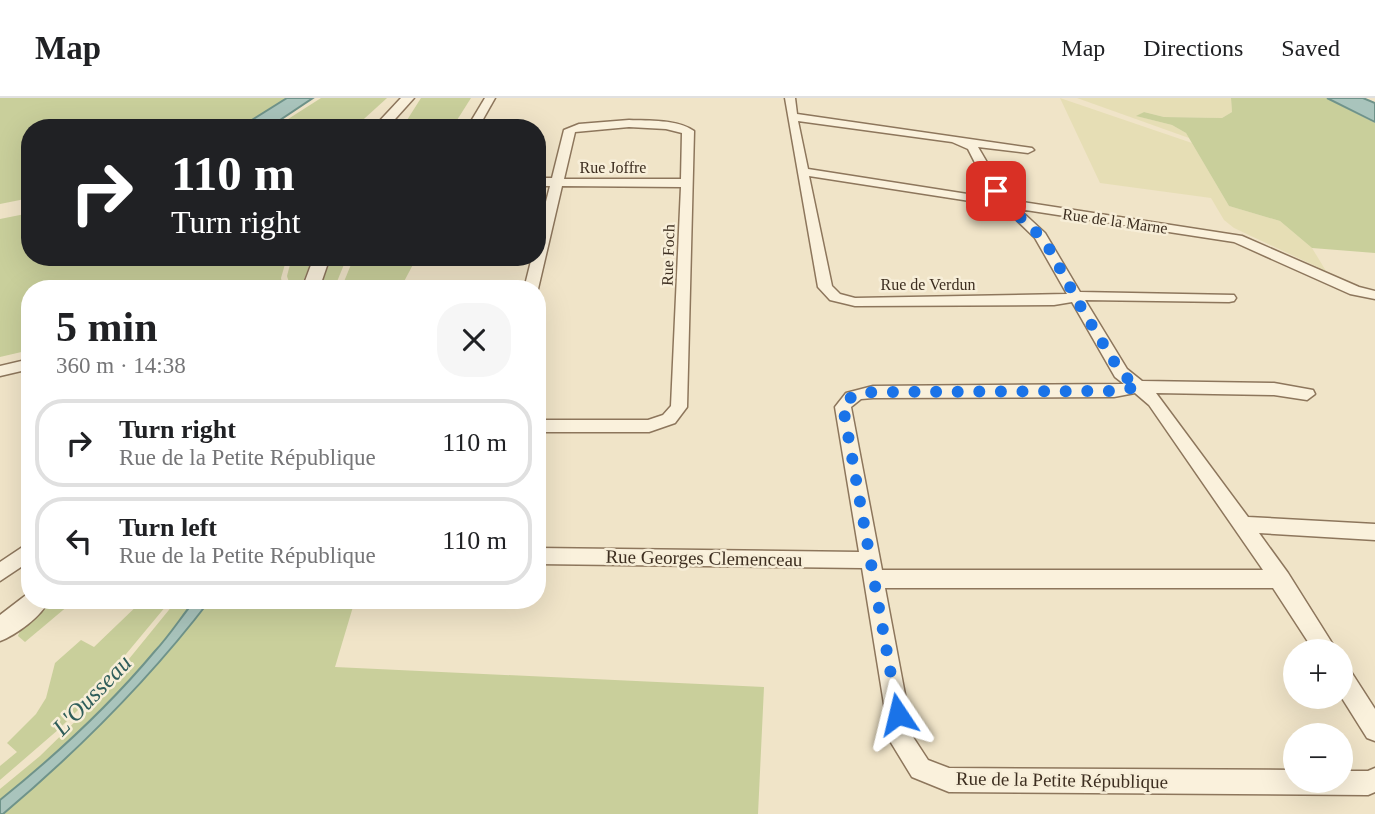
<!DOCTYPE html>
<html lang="en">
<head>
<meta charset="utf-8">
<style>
	body { margin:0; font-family:"Times New Roman",serif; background:#f6f6f6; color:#202124; height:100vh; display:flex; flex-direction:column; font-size:26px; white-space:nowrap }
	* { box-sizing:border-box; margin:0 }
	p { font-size:23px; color:#757577 }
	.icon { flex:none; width:38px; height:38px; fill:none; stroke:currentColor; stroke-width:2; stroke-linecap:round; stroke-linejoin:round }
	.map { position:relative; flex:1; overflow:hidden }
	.panel { position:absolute; left:21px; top:182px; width:525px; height:329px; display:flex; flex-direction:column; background:#fff; border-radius:28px; box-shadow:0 7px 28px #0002 }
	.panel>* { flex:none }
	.banner { position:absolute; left:21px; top:21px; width:525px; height:147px; border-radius:28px; box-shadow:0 7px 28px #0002; background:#202124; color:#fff; overflow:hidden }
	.controls { position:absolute; left:1283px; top:541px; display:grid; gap:14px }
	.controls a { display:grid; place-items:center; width:70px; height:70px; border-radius:50%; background:#fff; box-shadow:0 7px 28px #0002; font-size:35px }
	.pin { position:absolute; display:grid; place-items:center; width:60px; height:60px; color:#fff; margin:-30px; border-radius:14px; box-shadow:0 4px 10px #0006 }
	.me { position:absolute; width:77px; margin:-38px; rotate:350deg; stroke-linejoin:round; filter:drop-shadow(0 0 5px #0008) }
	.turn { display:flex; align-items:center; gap:24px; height:147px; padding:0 35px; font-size:32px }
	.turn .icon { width:91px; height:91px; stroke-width:2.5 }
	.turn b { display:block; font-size:49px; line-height:60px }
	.round { display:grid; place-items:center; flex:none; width:74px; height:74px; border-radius:28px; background:#f6f6f6 }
	.headline { display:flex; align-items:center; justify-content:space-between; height:119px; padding:0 35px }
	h1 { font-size:42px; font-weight:700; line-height:52px }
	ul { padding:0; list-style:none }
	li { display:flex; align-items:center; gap:21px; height:88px; margin:0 14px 10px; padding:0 21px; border:4px solid #e0e0e0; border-radius:28px }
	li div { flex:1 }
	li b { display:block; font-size:26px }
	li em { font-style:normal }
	header { display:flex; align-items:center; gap:42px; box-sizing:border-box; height:98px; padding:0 35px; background:#fff; border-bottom:2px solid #e0e0e0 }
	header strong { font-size:33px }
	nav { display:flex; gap:38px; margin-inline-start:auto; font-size:24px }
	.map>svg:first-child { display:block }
	.farmland { fill:#e6deb5 }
	.green { fill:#c9cf9b }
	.water { fill:#a9c4bc; stroke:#6f938a; stroke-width:2 }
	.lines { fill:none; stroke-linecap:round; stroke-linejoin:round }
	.minor-casing { stroke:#8d765c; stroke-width:3 }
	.tertiary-casing { stroke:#8d765c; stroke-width:3 }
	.minor { fill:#faf1dc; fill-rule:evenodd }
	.tertiary { fill:#faf1dc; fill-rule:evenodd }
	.route { stroke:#1a73e8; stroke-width:12; stroke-dasharray:0 21.6 }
	.labels { text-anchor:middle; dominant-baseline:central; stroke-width:5; stroke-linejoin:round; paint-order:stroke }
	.far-street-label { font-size:16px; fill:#3d2e20; stroke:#f7eed8 }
	.street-label { font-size:19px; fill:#3d2e20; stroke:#f7eed8 }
	.near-water-label { font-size:24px; font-style:italic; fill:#2f5d5a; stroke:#f7eed8 }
</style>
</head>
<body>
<header>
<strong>Map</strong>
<nav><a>Map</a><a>Directions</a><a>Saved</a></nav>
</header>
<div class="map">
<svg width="1375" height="716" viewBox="0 0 1375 716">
	<rect width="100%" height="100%" fill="#f0e4c8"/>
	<!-- farmland -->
	<g class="farmland">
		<path d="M 1060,0 L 1192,45 L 1229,108 L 1280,123 L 1312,150 L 1326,173 L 1234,130 L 1224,122 L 1211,100 L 1100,85 Z"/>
		<path d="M 1077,0 L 1231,0 L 1232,14 L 1222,20 L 1164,19 L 1144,14 L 1137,18 L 1172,27 L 1186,35 L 1189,40 Z"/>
	</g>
	<!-- green -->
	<g class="green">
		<path d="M 0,0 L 287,0 L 239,30 L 30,30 L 30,100 L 0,106 Z"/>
		<path d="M 321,0 L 387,0 L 354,30 L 274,30 Z"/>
		<path d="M 421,0 L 471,0 L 452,30 L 402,30 Z"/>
		<path d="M 1231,0 L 1326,0 L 1375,25 L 1375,155 L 1312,150 L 1280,123 L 1229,108 L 1186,35 L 1172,27 L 1136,18 L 1144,14 L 1164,19 L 1222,20 L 1232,14 Z"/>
		<path d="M 30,115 L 30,159 L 287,159 L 281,180 L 283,191 L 30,191 L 30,252 L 0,259 L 0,121 Z"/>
		<path d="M 292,159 L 313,159 L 300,191 L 291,191 L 287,178 Z"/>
		<path d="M 331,159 L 347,159 L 334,191 L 319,191 Z"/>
		<path d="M 354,159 L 417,159 L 400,191 L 341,191 Z"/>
		<path d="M 54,502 L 75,502 L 25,544 L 18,538 L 20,532 Z"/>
		<path d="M 143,502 L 171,502 L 87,603 L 59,631 L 0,682 L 0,668 L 17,654 L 7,645 L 36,616 L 46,600 L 55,565 L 81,542 L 94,549 Z"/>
		<path d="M 177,502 L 355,502 L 335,569 L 764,589 L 758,716 L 0,716 L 0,691 L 40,658 L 89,610 Z"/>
	</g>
	<!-- water -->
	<g class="water">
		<path d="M 287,0 L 313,0 L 268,30 L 239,30 Z"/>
		<path d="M 1327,0 L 1363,0 L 1375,5 L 1375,24 Z"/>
		<path d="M 195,502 L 210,502 C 149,582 80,651 3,716 L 0,716 L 0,702 C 56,657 109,608 155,553 C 170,537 181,519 195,502 Z"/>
	</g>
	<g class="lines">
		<!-- minor casing -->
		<g class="minor-casing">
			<g id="minor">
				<path d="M 485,0 L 495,0 L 478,30 L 467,30 Z"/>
				<path d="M 785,0 L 795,0 L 797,16 L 1032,50 L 1034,52 L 1028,55 L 978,49 L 1009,102 L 1242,138 L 1359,189 L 1375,193 L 1375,201 L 1350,196 L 1234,144 L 1019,111 L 1045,135 L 1080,194 L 1234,197 L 1236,200 L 1234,203 L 1229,204 L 1085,202 L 1127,271 L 1142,283 L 1274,285 L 1313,292 L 1315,296 L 1307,302 L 1274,297 L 1156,295 L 1248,419 L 1375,426 L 1375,442 L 1259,435 L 1288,475 L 1337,553 L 1314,553 L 1273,490 L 885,490 L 913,639 L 928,662 L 949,670 L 1295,672 L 1295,682 L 1340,682 L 1340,673 L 1368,673 L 1375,670 L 1375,694 L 1368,697 L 949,694 L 912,679 L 890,643 L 862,470 L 537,466 L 537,450 L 859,454 L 835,309 L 846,295 L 873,288 L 1124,286 L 1115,279 L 1072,204 L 1054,207 L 855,208 L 830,202 L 818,189 ZM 798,23 L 952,44 L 968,51 L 993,100 L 808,71 ZM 809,78 L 1002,108 L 1035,140 L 1067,196 L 855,200 L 840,196 L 832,188 ZM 1135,295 L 1149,307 L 1263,472 L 882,472 L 851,309 L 861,301 L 873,300 L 1114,299 Z"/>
				<path d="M 629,22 C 649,23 677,21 694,33 L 687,309 L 675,325 L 649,334 L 537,334 L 537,322 L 648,322 L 663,317 L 671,308 L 681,89 L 562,88 L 538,191 L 524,191 L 532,159 L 537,159 L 537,139 L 550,88 L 537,88 L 537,80 L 552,80 L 564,32 L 579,26 ZM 629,29 L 666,31 L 682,35 L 681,81 L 564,81 L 575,34 Z"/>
				<path d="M 30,261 L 30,271 L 0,278 L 0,268 Z"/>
				<path d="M 30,444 L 30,463 L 0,483 L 0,464 Z"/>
				<path d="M 1340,566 L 1348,569 L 1375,611 L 1375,643 L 1367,640 L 1340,597 Z"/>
			</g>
		</g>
		<!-- tertiary casing -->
		<g class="tertiary-casing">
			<g id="tertiary">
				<path d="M 401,0 L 414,0 L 387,30 L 373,30 Z"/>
				<path d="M 314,159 L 330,159 L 319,191 L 302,191 Z"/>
				<path d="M 30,494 L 30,502 L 49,502 C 42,518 16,537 0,543 L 0,517 Z"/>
			</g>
		</g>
		<!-- minor -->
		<use href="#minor" class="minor"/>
		<!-- tertiary -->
		<use href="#tertiary" class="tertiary"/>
	</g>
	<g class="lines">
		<!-- route -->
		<path class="route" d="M 898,616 L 843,309 C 849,297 859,295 873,294 L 1114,293 L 1138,289 L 1121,275 L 1082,211 L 1050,152 L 1040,138 L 999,99 L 996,93"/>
	</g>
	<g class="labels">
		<!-- far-street labels -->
		<g class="far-street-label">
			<text x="613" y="69">Rue Joffre</text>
			<text transform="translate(1115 123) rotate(8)">Rue de la Marne</text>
			<text transform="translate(668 157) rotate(-88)">Rue Foch</text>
			<text x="928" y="186">Rue de Verdun</text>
		</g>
		<!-- street labels -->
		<g class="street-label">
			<text transform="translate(704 460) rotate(1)">Rue Georges Clemenceau</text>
			<text transform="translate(1062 682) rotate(1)">Rue de la Petite République</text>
		</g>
		<!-- near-water labels -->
		<g class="near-water-label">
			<text transform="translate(92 597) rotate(-46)">L'Ousseau</text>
		</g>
	</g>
</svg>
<div class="controls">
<a>+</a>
<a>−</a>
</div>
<div class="pin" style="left:996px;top:93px;background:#d93025"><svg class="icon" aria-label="arrive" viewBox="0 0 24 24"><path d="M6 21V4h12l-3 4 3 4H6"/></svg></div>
<svg class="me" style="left:898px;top:616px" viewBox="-20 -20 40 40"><path d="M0-17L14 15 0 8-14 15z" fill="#1a73e8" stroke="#fff" stroke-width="4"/></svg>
<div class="banner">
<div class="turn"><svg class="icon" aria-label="right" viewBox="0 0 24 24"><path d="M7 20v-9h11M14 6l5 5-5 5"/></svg><div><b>110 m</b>Turn right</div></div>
</div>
<section class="panel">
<div class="headline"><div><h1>5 min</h1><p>360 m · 14:38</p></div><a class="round"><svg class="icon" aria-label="close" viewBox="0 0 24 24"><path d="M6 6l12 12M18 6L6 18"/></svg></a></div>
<ul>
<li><svg class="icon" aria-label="right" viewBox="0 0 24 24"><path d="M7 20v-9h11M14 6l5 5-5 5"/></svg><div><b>Turn right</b><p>Rue de la Petite République</p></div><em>110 m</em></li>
<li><svg class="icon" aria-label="left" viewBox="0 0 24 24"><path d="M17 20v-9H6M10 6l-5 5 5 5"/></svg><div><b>Turn left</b><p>Rue de la Petite République</p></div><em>110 m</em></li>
</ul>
</section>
</div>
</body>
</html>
